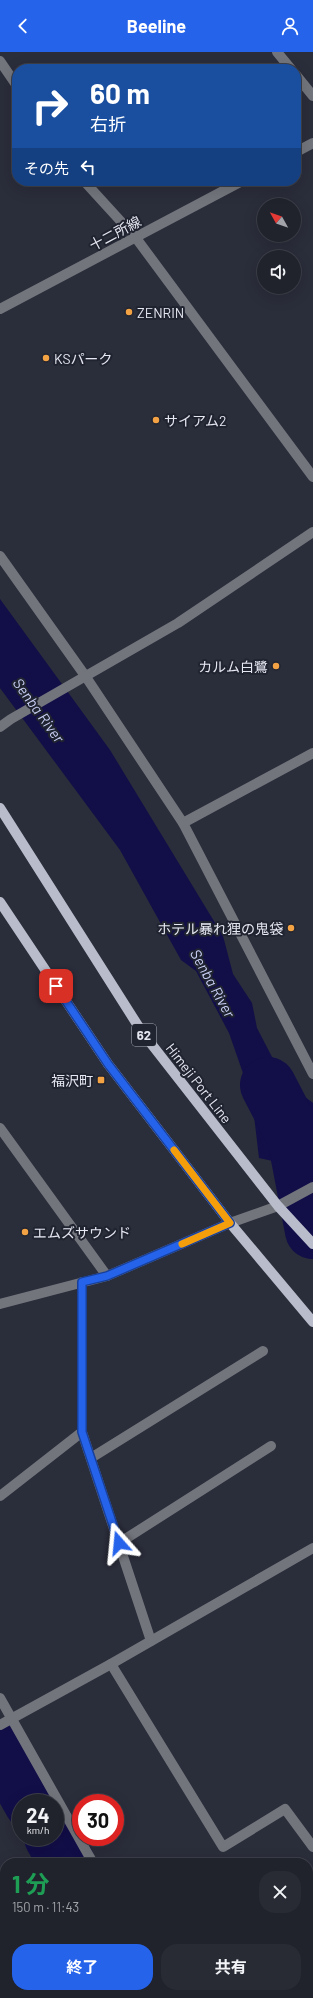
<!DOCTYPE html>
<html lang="ja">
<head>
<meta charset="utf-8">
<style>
	body { margin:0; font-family:Barlow,"Noto Sans JP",sans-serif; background:#282a34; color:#f1f3f6; height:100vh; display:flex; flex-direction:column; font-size:15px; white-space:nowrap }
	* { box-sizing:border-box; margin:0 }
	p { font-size:13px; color:#a2a4a9 }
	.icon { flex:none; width:22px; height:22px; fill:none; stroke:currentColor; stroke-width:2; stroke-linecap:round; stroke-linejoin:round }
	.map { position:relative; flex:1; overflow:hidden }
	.drawer { position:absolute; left:0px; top:1806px; width:313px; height:140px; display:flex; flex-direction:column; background:#20222c; border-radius:16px 16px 0 0; box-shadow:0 4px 16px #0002,0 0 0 1px #3d3f48 }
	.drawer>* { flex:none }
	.guide { position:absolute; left:12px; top:12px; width:289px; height:122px; border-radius:16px; box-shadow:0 4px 16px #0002,0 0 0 1px #3d3f48; background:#1a4fa0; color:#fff; overflow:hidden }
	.needle { width:26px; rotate:310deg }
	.controls { position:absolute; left:257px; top:146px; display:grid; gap:8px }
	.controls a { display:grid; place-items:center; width:44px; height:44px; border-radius:50%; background:#20222c; box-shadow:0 4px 16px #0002,0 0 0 1px #3d3f48; font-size:20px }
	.speed { position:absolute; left:12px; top:1742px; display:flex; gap:8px; font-size:20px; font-weight:700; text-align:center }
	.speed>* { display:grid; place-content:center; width:52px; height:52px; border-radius:50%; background:#20222c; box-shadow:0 4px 16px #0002,0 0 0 1px #3d3f48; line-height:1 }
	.speed small { font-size:10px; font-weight:400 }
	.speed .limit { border:6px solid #d22; background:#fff; color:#111 }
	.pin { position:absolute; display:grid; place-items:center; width:34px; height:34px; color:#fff; margin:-17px; border-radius:8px; box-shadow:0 2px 6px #0006 }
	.me { position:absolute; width:44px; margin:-22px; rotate:342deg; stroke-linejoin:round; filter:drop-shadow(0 0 3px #0008) }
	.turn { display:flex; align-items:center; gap:14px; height:84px; padding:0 12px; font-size:18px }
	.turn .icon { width:52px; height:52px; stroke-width:2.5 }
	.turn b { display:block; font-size:28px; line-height:34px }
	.then { display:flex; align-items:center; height:38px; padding:0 12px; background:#0003; gap:8px; font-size:15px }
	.round { display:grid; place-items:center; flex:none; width:42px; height:42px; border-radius:16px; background:#282a34 }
	.headline { display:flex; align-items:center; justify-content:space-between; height:68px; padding:0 12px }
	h1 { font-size:24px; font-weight:700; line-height:30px; color:#1e9e55 }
	.button { display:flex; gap:8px; margin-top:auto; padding:8px 12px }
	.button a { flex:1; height:46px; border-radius:16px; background:#2563eb; color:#fff; font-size:16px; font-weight:700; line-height:46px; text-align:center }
	.button a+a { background:#282a34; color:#f1f3f6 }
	header { display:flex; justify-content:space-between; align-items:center; height:52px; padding:0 12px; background:#2563eb; color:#fff; font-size:18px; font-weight:700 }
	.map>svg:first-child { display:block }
	.water { fill:#120e48 }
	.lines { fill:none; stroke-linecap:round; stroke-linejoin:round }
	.river { stroke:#120e48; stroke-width:56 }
	.minor { stroke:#73757c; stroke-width:10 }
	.major { stroke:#b9bccb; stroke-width:10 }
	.route-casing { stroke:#184099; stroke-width:10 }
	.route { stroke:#2563eb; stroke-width:7 }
	.slow { stroke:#f59e0b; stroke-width:7 }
	.poi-dot { fill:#f4a344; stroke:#202330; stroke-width:1.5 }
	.labels { text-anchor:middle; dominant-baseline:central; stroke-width:4; stroke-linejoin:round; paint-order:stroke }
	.shield { fill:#202330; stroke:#abadb7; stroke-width:1 }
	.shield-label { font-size:13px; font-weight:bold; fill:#e6e8f1 }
	.street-label { font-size:14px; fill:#e6e8f1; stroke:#202330 }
	.poi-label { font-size:14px; fill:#e6e8f1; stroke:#202330; text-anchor:start }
	.water-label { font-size:15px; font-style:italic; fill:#c8cff4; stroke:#202330 }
</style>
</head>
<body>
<header><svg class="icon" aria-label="back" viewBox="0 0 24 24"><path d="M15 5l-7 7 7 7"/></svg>Beeline<svg class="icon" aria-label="person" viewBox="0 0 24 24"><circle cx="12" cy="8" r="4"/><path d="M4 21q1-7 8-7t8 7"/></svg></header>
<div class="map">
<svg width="313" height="1946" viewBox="0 0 313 1946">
	<rect width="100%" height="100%" fill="#2a2d3a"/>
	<!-- water -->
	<path class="water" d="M 0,547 L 110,698 L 223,884 L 233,922 L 252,951 L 257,976 L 285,1030 L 313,1051 L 313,1095 L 282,1111 L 259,1106 L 252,1047 L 229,981 L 196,919 L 181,908 L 120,798 L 0,636 Z"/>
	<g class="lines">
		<!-- river -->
		<g class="river">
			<path d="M 268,1033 L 295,1085 L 313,1179"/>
			<path d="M 0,1695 L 32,1751"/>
			<path d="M 52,1785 L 67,1811"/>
			<path d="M 141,1941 L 144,1946"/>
		</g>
		<!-- minor -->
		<g class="minor">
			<path d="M 277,0 L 291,17"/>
			<path d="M 0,9 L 17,34"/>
			<path d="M 296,23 L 313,44"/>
			<path d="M 296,100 L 313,91"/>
			<path d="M 84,129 L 136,186 L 313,425"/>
			<path d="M 0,257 L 242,129"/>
			<path d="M 0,504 L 86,625 L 183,771 L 313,1022"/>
			<path d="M 0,675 L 11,667 L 178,571 L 313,480"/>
			<path d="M 183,771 L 313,701"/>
			<path d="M 0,1076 L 107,1224"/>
			<path d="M 82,1230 L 82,1380 L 151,1589"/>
			<path d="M 0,1252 L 107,1224 L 230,1171 L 278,1154 L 313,1135"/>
			<path d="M 91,1406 L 263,1299"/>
			<path d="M 0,1444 L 82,1380"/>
			<path d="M 119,1491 L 271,1394"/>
			<path d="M 111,1612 L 223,1795 L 285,1757 L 313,1795"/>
			<path d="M 0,1646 L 93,1811"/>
			<path d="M 0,1673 L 111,1612 L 313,1496"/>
			<path d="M 308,1847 L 313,1843"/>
			<path d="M 156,1946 L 166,1941"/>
		</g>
		<!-- major -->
		<g class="major">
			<path d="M 0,756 L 142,980 L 278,1154 L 313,1192"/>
			<path d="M 0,850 L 108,1012 L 230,1171 L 313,1270"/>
		</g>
	</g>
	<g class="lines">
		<!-- route casing -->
		<g class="route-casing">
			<path id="route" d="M 56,934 L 108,1012 L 230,1171 L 107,1224 L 82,1230 L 82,1380 L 119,1491"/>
		</g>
		<!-- route -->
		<use href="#route" class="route"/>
		<!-- slow -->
		<path class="slow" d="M 174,1098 L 230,1171 L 182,1192"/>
	</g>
	<!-- markers -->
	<g class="poi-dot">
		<circle cx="129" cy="260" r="4"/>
		<circle cx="46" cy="306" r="4"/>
		<circle cx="156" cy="368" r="4"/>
		<circle cx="276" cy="614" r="4"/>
		<circle cx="291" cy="876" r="4"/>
		<rect x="97" y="1024" width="8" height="8" rx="2"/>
		<circle cx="25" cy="1180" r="4"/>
	</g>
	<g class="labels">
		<!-- shield labels -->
		<rect class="shield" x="132" y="972" width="24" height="22" rx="3"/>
		<g class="shield-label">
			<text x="144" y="983">62</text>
		</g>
		<!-- street labels -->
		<g class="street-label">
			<text transform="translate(115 181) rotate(-28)">十二所線</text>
			<text transform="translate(199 1031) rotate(52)">Himeji Port Line</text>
		</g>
		<!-- poi labels -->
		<g class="poi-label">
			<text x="137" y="260">ZENRIN</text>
			<text x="54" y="306">KSパーク</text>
			<text x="164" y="368">サイアム2</text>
			<text x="268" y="614" text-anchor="end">カルム白鷺</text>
			<text x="283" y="876" text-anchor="end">ホテル暴れ狸の鬼袋</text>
			<text x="93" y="1028" text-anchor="end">福沢町</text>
			<text x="33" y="1180">エムズサウンド</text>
		</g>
		<!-- water labels -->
		<g class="water-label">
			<text transform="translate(39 658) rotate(54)">Senba River</text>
			<text transform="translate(213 931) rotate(61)">Senba River</text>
		</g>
	</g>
</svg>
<div class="controls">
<a><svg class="needle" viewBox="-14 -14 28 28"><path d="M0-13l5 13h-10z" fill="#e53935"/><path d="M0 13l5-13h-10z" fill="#a2a4a9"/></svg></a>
<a><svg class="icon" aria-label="sound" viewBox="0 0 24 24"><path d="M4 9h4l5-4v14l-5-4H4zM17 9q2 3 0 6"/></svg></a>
</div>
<div class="speed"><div>24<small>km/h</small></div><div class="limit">30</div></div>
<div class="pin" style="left:56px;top:934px;background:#d93025"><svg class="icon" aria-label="arrive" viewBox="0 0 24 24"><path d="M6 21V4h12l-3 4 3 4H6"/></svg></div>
<svg class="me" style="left:119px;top:1491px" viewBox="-20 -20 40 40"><path d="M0-17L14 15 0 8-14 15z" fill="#2563eb" stroke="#fff" stroke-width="4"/></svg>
<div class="guide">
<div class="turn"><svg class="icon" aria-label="right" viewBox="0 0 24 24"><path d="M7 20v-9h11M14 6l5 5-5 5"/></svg><div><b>60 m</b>右折</div></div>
<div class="then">その先<svg class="icon" aria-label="left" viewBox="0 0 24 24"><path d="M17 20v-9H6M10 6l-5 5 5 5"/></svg></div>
</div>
<section class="drawer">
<div class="headline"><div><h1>1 分</h1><p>150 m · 11:43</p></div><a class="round"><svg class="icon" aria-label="close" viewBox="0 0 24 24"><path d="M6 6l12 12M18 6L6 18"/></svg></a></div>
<div class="button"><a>終了</a><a>共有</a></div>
</section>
</div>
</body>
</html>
